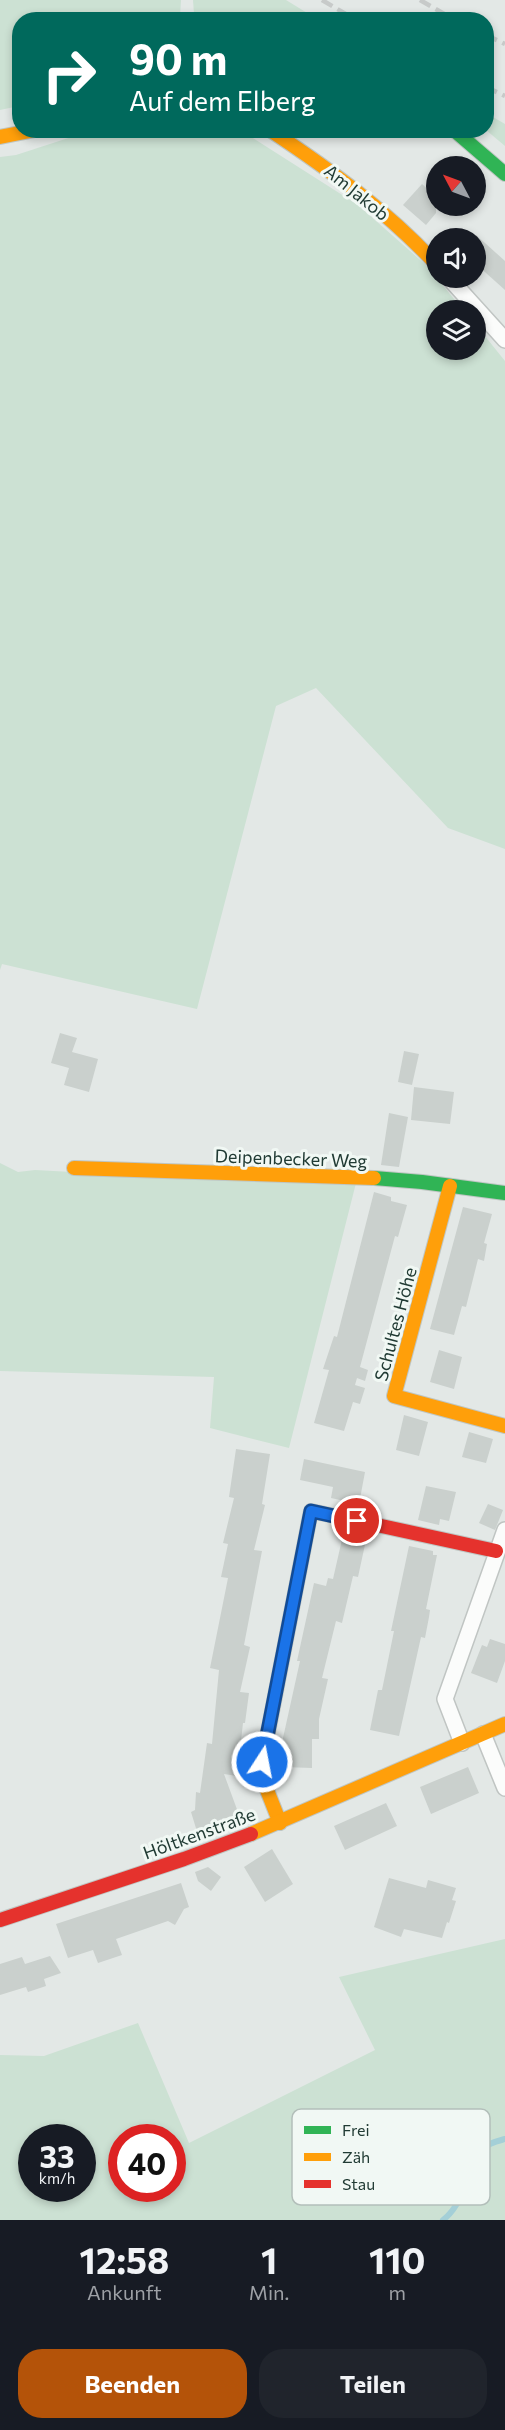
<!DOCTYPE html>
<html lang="de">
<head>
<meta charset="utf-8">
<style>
	body { margin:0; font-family:Commissioner,sans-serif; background:#20242c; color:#f1f3f6; height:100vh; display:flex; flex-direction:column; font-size:22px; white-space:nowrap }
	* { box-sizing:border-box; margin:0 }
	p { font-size:20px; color:#9ea1a6 }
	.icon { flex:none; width:33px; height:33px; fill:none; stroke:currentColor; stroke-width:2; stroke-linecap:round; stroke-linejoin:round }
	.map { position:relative; height:2220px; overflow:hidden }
	.panel { display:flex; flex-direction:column; background:#171b24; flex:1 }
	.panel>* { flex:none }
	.banner { position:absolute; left:12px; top:12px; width:482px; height:126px; border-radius:24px; box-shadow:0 3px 9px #0003; background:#00695c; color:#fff; overflow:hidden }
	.needle { width:39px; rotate:311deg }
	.buttons { position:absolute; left:426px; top:156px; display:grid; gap:12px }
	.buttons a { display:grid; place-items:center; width:60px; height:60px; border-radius:50%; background:#171b24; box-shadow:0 3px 9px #0003; font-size:30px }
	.speed { position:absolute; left:18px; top:2124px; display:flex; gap:12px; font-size:30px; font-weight:700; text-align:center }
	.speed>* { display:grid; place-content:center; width:78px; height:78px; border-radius:50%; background:#171b24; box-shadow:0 3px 9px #0003; line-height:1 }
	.speed small { font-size:15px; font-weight:400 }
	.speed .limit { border:9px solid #d22; background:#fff; color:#111 }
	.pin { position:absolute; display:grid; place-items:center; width:51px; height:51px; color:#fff; margin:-26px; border:3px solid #fff; border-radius:50%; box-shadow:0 2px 6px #0007 }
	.me { position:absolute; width:66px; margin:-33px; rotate:11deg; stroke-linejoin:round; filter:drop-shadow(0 0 4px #0008) }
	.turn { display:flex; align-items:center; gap:21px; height:126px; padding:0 18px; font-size:27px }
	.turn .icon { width:78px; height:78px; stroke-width:2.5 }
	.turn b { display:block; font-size:42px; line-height:51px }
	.eta { display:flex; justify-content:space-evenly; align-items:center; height:102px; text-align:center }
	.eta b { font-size:36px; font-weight:700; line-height:42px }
	.button { display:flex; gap:12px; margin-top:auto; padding:12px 18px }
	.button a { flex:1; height:69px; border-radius:24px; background:#b45309; color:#fff; font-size:24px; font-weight:700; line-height:69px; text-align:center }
	.button a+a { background:#20242c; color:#f1f3f6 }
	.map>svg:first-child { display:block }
	.green { fill:#cce1d3; fill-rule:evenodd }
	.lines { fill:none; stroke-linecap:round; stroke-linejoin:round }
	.stream { stroke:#a4cfd7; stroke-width:6 }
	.building { fill:#cad0cd }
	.street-casing { stroke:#c0c5c3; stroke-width:18 }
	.fast-casing { stroke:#bfc6c3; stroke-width:16 }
	.slow-casing { stroke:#bfc6c3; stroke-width:16 }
	.jam-casing { stroke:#bfc6c3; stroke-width:16 }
	.street { stroke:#fbfcfb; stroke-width:15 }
	.fast { stroke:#30b455; stroke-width:14 }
	.slow { stroke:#ff9f0a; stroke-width:14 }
	.jam { stroke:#e5322d; stroke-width:14 }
	.rail { stroke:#c7cac9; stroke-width:4.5; stroke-dasharray:12 6; stroke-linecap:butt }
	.route-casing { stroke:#114b97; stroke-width:15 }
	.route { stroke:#1a73e8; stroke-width:10 }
	.labels { text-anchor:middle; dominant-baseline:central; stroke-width:6; stroke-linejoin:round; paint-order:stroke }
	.street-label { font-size:18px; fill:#213b34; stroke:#f1f8f4 }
	.key { fill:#f1f8f4; stroke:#b3bfba; stroke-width:1.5 }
	.key-label { font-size:16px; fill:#213b34 }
</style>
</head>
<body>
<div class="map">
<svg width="505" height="2220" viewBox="0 0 505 2220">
	<rect width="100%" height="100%" fill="#e3e8e6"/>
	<!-- green -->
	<g class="green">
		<path d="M 0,0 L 181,0 L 180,17 L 183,19 L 20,20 L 19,106 L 0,110 Z"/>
		<path d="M 193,0 L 286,0 L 317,19 L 207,19 L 199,18 L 194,14 Z"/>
		<path d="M 486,113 L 505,124 L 505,146 L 486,130 Z"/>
		<path d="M 90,131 L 242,131 L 358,205 L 427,266 L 463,310 L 436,310 L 436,350 L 476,350 L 476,325 L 505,361 L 505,849 L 448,828 L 316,688 L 276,706 L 197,1009 L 2,964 L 0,970 L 0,157 L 16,155 Z"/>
		<path d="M 0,1163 L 18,1172 L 35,1170 L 183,1178 L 356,1183 L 289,1448 L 210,1428 L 214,1377 L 0,1371 Z"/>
		<path d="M 505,1939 L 505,2220 L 0,2220 L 0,2055 L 44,2056 L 138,2023 L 189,2143 L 375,2050 L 339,1977 ZM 32,2138 L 82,2138 L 82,2188 L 32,2188 ZM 122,2138 L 172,2138 L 172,2188 L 122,2188 Z"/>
	</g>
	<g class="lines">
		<!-- stream -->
		<path class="stream" d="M 443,2220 C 470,2199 465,2160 483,2148 C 489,2143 498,2141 505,2139"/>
	</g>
	<!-- building -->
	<g class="building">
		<path d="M 422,184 L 436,197 L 436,213 L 426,225 L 403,205 Z"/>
		<path d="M 476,235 L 505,261 L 505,290 L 476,264 Z"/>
		<path d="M 60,1033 L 77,1038 L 72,1052 L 98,1059 L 89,1092 L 64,1085 L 69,1068 L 51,1063 Z"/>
		<path d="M 404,1051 L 419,1054 L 412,1085 L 398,1082 Z"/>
		<path d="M 414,1087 L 454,1092 L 450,1124 L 411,1120 Z"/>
		<path d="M 389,1113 L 408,1117 L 399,1167 L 381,1165 Z"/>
		<path d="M 374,1192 L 391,1197 L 391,1201 L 407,1205 L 398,1237 L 395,1236 L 360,1367 L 368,1370 L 365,1381 L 357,1378 L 355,1385 L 365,1388 L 360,1404 L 353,1402 L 344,1431 L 314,1423 L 329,1370 L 323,1369 L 334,1336 L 337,1337 Z"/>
		<path d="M 463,1207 L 492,1214 L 484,1243 L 487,1244 L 484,1261 L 478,1259 L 466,1307 L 462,1306 L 454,1335 L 430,1329 Z"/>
		<path d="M 439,1350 L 462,1357 L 454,1389 L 430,1382 Z"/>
		<path d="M 404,1415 L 428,1422 L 419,1456 L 396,1450 Z"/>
		<path d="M 469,1432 L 493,1439 L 486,1463 L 462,1457 Z"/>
		<path d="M 236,1449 L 270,1454 L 262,1504 L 265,1505 L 254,1550 L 262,1551 L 244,1645 L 250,1647 L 240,1692 L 249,1693 L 245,1723 L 243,1723 L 237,1776 L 224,1774 L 242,1823 L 199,1838 L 191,1812 L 195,1810 L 196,1792 L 200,1793 L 207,1743 L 212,1744 L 219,1670 L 210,1668 L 228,1578 L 221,1577 L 228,1544 L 223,1543 L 234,1498 L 229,1497 Z"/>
		<path d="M 304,1459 L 365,1472 L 359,1504 L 331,1498 L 333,1487 L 300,1480 Z"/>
		<path d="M 426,1486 L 456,1492 L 449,1521 L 440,1519 L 439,1525 L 418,1520 Z"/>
		<path d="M 488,1504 L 503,1510 L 495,1530 L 479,1523 Z"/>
		<path d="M 343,1535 L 366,1540 L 358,1577 L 353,1576 L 342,1623 L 336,1621 L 322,1678 L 328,1679 L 319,1719 L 319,1739 L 312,1739 L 312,1768 L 283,1767 L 283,1738 L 300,1661 L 297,1661 L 314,1583 L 326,1586 L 328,1578 L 333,1579 Z"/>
		<path d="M 409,1546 L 433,1551 L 433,1555 L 437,1555 L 426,1609 L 430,1610 L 429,1617 L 425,1638 L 421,1637 L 399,1736 L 370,1730 L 378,1690 L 382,1690 L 394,1631 L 391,1631 Z"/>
		<path d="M 490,1639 L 505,1644 L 505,1661 L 497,1683 L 471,1673 L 482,1645 L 487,1647 Z"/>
		<path d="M 468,1767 L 479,1793 L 431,1814 L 420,1787 Z"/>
		<path d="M 386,1803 L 397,1826 L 345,1850 L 334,1826 Z"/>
		<path d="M 272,1849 L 293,1884 L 265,1902 L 244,1867 Z"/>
		<path d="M 208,1867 L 221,1877 L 211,1891 L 198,1881 L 195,1872 Z"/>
		<path d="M 389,1878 L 426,1888 L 428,1880 L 456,1888 L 452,1900 L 456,1901 L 449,1923 L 447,1922 L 442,1938 L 404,1929 L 401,1937 L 374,1927 Z"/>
		<path d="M 181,1883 L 189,1907 L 184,1909 L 175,1925 L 168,1921 L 116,1939 L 122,1955 L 98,1963 L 93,1950 L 68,1958 L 56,1924 Z"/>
		<path d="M 50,1956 L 61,1973 L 44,1979 L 46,1986 L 28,1992 L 26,1987 L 0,1995 L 0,1964 L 22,1957 L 25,1964 Z"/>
	</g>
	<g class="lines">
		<!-- street casing -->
		<g class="street-casing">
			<g id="street">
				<path d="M 449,278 L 505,340"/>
				<path d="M 483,1734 L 505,1788"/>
				<path d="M 462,1743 L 445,1699 L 505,1530"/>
			</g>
		</g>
		<!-- fast casing -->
		<g class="fast-casing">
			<g id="fast">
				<path d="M 454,130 L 505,174"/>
				<path d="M 374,1178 L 422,1182 L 505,1193"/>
			</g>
		</g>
		<!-- slow casing -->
		<g class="slow-casing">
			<g id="slow">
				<path d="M 270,130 C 330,170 387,211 436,264"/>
				<path d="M 0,137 L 35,130"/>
				<path d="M 74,1168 L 374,1178"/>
				<path d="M 450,1186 L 394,1396 L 505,1426"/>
				<path d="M 280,1823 L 263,1780 L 262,1763 L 311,1511 L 363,1522"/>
				<path d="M 251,1834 L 505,1724"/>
			</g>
		</g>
		<!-- jam casing -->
		<g class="jam-casing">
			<g id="jam">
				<path d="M 363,1522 L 496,1551"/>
				<path d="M 0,1920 L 184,1859 L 251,1834"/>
			</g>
		</g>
		<!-- street -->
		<use href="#street" class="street"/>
		<!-- fast -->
		<use href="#fast" class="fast"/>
		<!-- slow -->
		<use href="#slow" class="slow"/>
		<!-- jam -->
		<use href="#jam" class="jam"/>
		<!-- rail -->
		<g class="rail">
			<path d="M 322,0 L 356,20"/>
			<path d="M 420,0 L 455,20"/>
			<path d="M 486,35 L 505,44"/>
			<path d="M 486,87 L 505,96"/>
		</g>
	</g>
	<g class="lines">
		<!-- route casing -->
		<g class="route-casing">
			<path id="route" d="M 262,1762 L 311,1511 L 357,1521"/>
		</g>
		<!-- route -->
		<use href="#route" class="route"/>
	</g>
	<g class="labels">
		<!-- street labels -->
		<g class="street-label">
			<text transform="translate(357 192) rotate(39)">Am Jakob</text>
			<text transform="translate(291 1158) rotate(2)">Deipenbecker Weg</text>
			<text transform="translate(395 1324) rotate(-75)">Schultes Höhe</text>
			<text transform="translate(199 1833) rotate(-20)">Höltkenstraße</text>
		</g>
	</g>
	<!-- legend -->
	<rect x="292" y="2109" width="198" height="96" rx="9" class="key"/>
	<rect x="304" y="2126" width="27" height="8" fill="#30b455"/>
	<rect x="304" y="2153" width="27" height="8" fill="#ff9f0a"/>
	<rect x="304" y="2180" width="27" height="8" fill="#e5322d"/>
	<g class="key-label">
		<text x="342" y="2136">Frei</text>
		<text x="342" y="2163">Zäh</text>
		<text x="342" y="2190">Stau</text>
	</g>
</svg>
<div class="buttons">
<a><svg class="needle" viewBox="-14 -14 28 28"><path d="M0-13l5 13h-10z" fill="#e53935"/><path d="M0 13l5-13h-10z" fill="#9ea1a6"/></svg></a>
<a><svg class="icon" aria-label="sound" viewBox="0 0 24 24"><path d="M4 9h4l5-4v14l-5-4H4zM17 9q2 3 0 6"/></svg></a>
<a><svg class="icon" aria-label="layers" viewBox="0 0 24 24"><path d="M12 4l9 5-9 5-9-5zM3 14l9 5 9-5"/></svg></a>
</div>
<div class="speed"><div>33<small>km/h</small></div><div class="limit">40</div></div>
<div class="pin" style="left:357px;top:1521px;background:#d93025"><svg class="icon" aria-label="arrive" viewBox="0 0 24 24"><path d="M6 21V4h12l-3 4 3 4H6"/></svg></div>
<svg class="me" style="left:262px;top:1762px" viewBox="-20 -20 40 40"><circle r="17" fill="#1a73e8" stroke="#fff" stroke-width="3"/><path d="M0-11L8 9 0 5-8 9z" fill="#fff"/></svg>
<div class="banner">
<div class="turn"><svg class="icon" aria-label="right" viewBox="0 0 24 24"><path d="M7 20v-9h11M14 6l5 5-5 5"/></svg><div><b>90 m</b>Auf dem Elberg</div></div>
</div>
</div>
<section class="panel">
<div class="eta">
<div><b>12:58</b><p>Ankunft</p></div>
<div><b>1</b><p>Min.</p></div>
<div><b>110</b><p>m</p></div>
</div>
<div class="button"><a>Beenden</a><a>Teilen</a></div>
</section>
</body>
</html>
